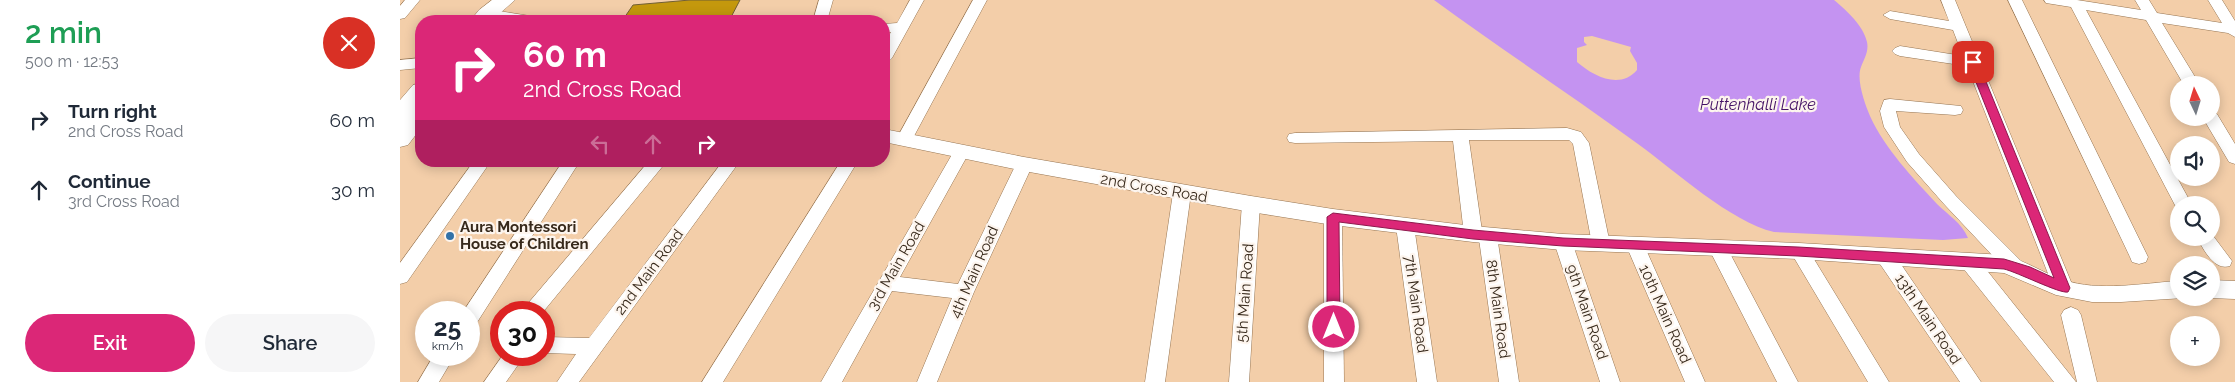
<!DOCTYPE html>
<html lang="en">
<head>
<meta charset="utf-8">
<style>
	body { margin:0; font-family:Raleway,sans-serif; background:#f6f6f7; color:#1f2937; height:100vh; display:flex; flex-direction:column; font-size:19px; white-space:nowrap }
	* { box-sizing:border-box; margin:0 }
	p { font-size:16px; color:#747a83 }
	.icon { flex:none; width:28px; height:28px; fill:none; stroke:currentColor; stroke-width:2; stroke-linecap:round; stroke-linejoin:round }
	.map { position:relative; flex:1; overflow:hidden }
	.details { display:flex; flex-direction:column; background:#fff; width:400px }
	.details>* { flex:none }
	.guide { position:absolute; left:15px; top:15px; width:475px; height:152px; border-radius:20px; box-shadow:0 2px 12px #0003; background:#db2777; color:#fff; overflow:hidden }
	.needle { width:32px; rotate:356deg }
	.controls { position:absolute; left:1770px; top:76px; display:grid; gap:10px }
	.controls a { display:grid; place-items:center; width:50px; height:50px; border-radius:50%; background:#fff; box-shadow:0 2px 12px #0003; font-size:25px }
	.speed { position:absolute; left:15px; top:301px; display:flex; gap:10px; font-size:25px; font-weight:700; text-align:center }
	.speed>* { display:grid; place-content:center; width:65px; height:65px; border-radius:50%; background:#fff; box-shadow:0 2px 12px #0003; line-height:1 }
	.speed small { font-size:12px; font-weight:400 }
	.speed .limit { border:8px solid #d22; background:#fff; color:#111 }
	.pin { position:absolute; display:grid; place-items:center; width:42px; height:42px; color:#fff; margin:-21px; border-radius:10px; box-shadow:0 2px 8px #0006 }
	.me { position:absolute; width:55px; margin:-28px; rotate:0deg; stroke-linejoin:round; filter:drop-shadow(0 0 4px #0008) }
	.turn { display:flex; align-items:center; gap:18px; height:105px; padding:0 25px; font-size:22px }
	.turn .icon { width:65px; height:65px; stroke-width:2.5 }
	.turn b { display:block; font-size:35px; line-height:42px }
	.lanes { display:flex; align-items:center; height:48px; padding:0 25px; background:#0003; justify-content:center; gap:25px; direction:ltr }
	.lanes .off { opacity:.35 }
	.round { display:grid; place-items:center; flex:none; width:52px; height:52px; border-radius:26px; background:#f6f6f7 }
	.overview { display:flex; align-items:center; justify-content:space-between; height:85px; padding:0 25px }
	h1 { font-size:30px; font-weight:600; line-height:38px; color:#1e9e55 }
	.primary-button { display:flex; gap:10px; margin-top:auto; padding:10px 25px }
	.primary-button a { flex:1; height:58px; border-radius:30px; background:#db2777; color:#fff; font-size:20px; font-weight:600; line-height:58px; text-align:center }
	.primary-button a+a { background:#f6f6f7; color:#1f2937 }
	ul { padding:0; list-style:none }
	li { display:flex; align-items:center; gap:15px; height:70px; padding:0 25px }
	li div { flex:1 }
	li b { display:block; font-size:19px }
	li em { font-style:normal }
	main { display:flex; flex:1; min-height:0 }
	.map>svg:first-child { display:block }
	.water { fill:#c493f1; fill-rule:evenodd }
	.building { fill:#c4980d; stroke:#715f34 }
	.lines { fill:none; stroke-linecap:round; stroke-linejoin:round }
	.minor-casing { stroke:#967552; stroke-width:1 }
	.tertiary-casing { stroke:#967552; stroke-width:1 }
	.secondary-casing { stroke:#967552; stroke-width:1 }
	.minor { fill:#fff; fill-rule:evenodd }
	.tertiary { fill:#fff; fill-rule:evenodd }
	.secondary { fill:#fff; fill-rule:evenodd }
	.route { fill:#db2777; stroke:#8e194d }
	.poi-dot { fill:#3272a8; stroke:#fdf5ee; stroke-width:2 }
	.labels { text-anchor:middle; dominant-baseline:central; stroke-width:4.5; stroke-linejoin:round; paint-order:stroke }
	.street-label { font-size:15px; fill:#37291b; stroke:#fdf5ee }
	.poi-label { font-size:15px; font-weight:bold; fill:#37291b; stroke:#fdf5ee; text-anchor:start }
	.water-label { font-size:16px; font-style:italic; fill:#451366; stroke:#fdf5ee }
</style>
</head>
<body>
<main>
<section class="details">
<div class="overview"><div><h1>2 min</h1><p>500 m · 12:53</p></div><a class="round" style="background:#d93025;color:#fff"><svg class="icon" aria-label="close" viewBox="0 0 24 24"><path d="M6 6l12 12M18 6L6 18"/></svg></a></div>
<ul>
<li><svg class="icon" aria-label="right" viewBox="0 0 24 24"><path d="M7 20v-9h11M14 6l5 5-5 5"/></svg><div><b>Turn right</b><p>2nd Cross Road</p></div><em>60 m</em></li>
<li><svg class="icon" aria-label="ahead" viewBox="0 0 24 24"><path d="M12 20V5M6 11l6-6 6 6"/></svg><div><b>Continue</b><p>3rd Cross Road</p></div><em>30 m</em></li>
</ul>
<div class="primary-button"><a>Exit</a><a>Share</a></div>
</section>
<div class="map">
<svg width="1835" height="382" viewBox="0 0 1835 382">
	<rect width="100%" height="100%" fill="#f3cea9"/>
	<!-- water -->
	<path class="water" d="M 1034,0 L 1434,0 C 1447,11 1463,25 1467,42 C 1469,52 1464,59 1461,67 C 1456,80 1465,104 1470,116 C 1485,149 1513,178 1537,204 C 1548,215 1562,223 1568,238 L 1543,240 L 1374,232 C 1331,222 1275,171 1238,144 C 1171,95 1101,49 1034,0 ZM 1192,36 L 1231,47 L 1230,51 L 1237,63 L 1237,70 C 1220,90 1193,76 1177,62 L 1177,48 L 1187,45 L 1184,42 L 1184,37 Z"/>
	<!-- building -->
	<path class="building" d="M 290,0 L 340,0 L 329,21 L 222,21 L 233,5 Z"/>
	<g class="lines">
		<!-- minor casing -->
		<g class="minor-casing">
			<g id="minor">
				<path d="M 5,0 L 20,0 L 5,18 L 0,19 L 0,6 Z"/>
				<path d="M 419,0 L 433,0 L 427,21 L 413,21 Z"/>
				<path d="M 510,0 L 524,0 L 492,58 L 489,61 L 484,62 L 484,45 L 491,32 L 484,32 L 484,24 L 497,23 Z"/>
				<path d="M 573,0 L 587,0 L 513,138 L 511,142 L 505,143 L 499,142 L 497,138 Z"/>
				<path d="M 1541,0 L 1555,0 L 1674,289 L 1671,294 L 1664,296 L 1657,294 L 1654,289 L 1567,66 L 1500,56 L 1495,54 L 1492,51 L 1495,48 L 1500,46 L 1563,56 L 1553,30 L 1490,19 L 1483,15 L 1490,11 L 1549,21 Z"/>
				<path d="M 1608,0 L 1622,0 L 1748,257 L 1746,262 L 1739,264 L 1732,262 L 1730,257 Z"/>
				<path d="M 1644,0 L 1677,0 L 1741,10 L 1735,0 L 1749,0 L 1757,13 L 1822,23 L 1808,0 L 1822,0 L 1835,21 L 1835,37 L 1828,33 L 1762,23 L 1800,85 L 1784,85 L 1746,20 L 1686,10 L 1792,205 L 1779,205 L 1779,210 L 1777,209 L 1671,7 L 1646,3 Z"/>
				<path d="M 21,58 L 21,68 L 0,70 L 0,60 Z"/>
				<path d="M 1490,99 L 1561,106 L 1563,110 L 1561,114 L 1555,115 L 1496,111 L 1500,127 L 1519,154 L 1556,196 L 1621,261 L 1623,266 L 1621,271 L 1614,273 L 1607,271 L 1544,204 L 1507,162 L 1484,127 L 1480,111 L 1484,100 Z"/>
				<path d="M 1811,113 L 1817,114 L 1835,144 L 1835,164 L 1829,162 L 1803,118 L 1811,118 Z"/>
				<path d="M 1167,128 L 1181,132 L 1189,143 L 1210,244 L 1208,249 L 1201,251 L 1194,249 L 1192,244 L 1173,144 L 1169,140 L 1069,140 L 1082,231 L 1088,229 L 1094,231 L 1097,236 L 1119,382 L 1099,382 L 1079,239 L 1073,241 L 1067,239 L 1064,234 L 1053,141 L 895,143 L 889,142 L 887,138 L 889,134 L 895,133 Z"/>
				<path d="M 562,145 L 568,147 L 570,151 L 500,277 L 558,284 L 618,160 L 624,158 L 630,160 L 633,164 L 574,292 L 537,382 L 517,382 L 552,298 L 492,291 L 442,382 L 421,382 L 554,151 L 556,147 Z"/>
				<path d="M 74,161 L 91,161 L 7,282 L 0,284 L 0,263 Z"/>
				<path d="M 163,161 L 180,161 L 76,324 L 69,327 L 69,312 L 63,312 Z"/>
				<path d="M 249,161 L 267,161 L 143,312 L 122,312 L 125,307 Z"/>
				<path d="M 323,161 L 340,161 L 179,382 L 157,382 L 176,354 L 144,353 L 144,337 L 189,338 Z"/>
				<path d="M 441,161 L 458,161 L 323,382 L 302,382 Z"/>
				<path d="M 782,187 L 788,189 L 791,193 L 765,382 L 745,382 L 773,193 L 776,189 Z"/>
				<path d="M 851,198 L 857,200 L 860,204 L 849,382 L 829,382 L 842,204 L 845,200 Z"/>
				<path d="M 933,211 L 939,212 L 942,217 L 944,382 L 924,382 L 924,217 L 927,212 Z"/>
				<path d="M 1005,219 L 1011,221 L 1014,226 L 1037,382 L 1017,382 L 996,226 L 999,221 Z"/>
				<path d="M 1811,233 L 1832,261 L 1830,266 C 1814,271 1804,250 1797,238 L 1811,238 Z"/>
				<path d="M 1163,235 L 1170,237 L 1172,242 L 1220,382 L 1200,382 L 1154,242 L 1156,237 Z"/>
				<path d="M 1235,238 L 1242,240 L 1244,245 L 1305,382 L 1285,382 L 1226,245 L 1228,240 Z"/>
				<path d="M 1318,242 L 1325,244 L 1398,382 L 1377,382 L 1309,249 L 1311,244 Z"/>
				<path d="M 1399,244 L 1406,246 L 1489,382 L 1468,382 L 1390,251 L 1392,246 Z"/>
				<path d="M 1485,249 L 1492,251 L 1581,382 L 1560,382 L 1478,261 L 1476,256 L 1478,251 Z"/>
				<path d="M 1570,256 L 1577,258 L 1676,382 L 1654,382 L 1563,268 L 1561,263 L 1563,258 Z"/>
				<path d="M 1671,307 L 1678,310 L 1681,315 L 1697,382 L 1677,382 L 1661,315 L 1664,310 Z"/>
				<path d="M 34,355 L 55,355 L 39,382 L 18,382 Z"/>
				<path d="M 103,355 L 125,355 L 106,382 L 84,382 Z"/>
			</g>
		</g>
		<!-- tertiary casing -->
		<g class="tertiary-casing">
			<g id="tertiary">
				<path d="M 86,9 L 130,16 L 136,17 L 139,21 L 99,21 L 80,18 L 77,14 L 80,10 Z"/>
				<path d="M 484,129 L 624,157 L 851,196 L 933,209 L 1073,226 L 1163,234 L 1399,243 L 1604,255 C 1626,261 1643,273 1664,280 C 1699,292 1743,283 1779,281 L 1779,298 L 1784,298 L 1721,302 L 1692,302 L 1656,295 L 1604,273 L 1399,259 L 1163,250 L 1073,242 L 933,225 L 851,212 L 624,171 L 484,142 Z"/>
				<path d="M 1811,280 L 1835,281 L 1835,299 L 1810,298 L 1811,298 Z"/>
			</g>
		</g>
		<!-- secondary casing -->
		<g class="secondary-casing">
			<g id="secondary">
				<path d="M 92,0 L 115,0 L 91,21 L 70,21 L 79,10 Z"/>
				<path d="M 21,83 L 21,128 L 8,145 L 0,147 L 0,100 L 13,85 Z"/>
			</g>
		</g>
		<!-- minor -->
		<use href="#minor" class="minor"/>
		<!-- tertiary -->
		<use href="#tertiary" class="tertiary"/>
		<!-- secondary -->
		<use href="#secondary" class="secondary"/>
	</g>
	<!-- route -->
	<path class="route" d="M 1573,59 L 1578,62 L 1670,288 L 1668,292 C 1660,294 1617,272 1604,269 L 1398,256 L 1163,246 L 1073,239 L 939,222 L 940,327 L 938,331 L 929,331 L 927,327 L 927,217 L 933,213 L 1073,230 L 1163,238 L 1398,247 L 1604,259 L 1630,267 L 1654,278 L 1568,62 Z"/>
	<!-- markers -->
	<circle class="poi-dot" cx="50" cy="236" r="5"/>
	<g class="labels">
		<!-- street labels -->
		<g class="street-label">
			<text transform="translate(754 188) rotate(10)">2nd Cross Road</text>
			<text transform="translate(496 266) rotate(-60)">3rd Main Road</text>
			<text transform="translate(249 272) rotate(-53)">2nd Main Road</text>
			<text transform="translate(574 272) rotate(-66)">4th Main Road</text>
			<text transform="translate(845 293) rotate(-86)">5th Main Road</text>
			<text transform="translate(1016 304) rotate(82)">7th Main Road</text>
			<text transform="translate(1098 309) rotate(82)">8th Main Road</text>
			<text transform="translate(1187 312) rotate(71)">9th Main Road</text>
			<text transform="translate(1265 314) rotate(66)">10th Main Road</text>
			<text transform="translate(1528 319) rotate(56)">13th Main Road</text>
		</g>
		<!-- poi labels -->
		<g class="poi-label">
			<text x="60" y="227">Aura Montessori<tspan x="60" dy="17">House of Children</tspan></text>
		</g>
		<!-- water labels -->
		<g class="water-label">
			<text x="1358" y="104">Puttenhalli Lake</text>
		</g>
	</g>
</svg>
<div class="controls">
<a><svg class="needle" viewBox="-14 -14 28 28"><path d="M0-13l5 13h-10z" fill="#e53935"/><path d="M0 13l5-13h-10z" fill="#747a83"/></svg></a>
<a><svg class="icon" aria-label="sound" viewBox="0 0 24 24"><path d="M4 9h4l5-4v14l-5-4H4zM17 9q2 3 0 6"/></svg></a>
<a><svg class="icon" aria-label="search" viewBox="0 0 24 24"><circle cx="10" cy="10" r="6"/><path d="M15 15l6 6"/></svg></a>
<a><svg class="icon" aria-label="layers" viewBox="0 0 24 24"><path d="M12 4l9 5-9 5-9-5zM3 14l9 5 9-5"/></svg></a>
<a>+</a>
</div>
<div class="speed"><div>25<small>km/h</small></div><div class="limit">30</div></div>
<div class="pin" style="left:1573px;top:62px;background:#d93025"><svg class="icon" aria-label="arrive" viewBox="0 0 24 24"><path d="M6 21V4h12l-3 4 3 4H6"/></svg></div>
<svg class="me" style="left:934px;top:327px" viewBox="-20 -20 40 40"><circle r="17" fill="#db2777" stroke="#fff" stroke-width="3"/><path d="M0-11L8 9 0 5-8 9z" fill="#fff"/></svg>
<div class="guide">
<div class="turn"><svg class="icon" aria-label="right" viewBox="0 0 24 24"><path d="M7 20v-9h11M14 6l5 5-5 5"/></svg><div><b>60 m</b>2nd Cross Road</div></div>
<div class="lanes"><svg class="icon off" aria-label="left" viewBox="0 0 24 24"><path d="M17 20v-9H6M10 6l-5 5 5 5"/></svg><svg class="icon off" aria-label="ahead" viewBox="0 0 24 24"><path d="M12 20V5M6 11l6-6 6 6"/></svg><svg class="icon" aria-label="right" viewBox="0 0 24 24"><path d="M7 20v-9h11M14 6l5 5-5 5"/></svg></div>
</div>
</div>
</main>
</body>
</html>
